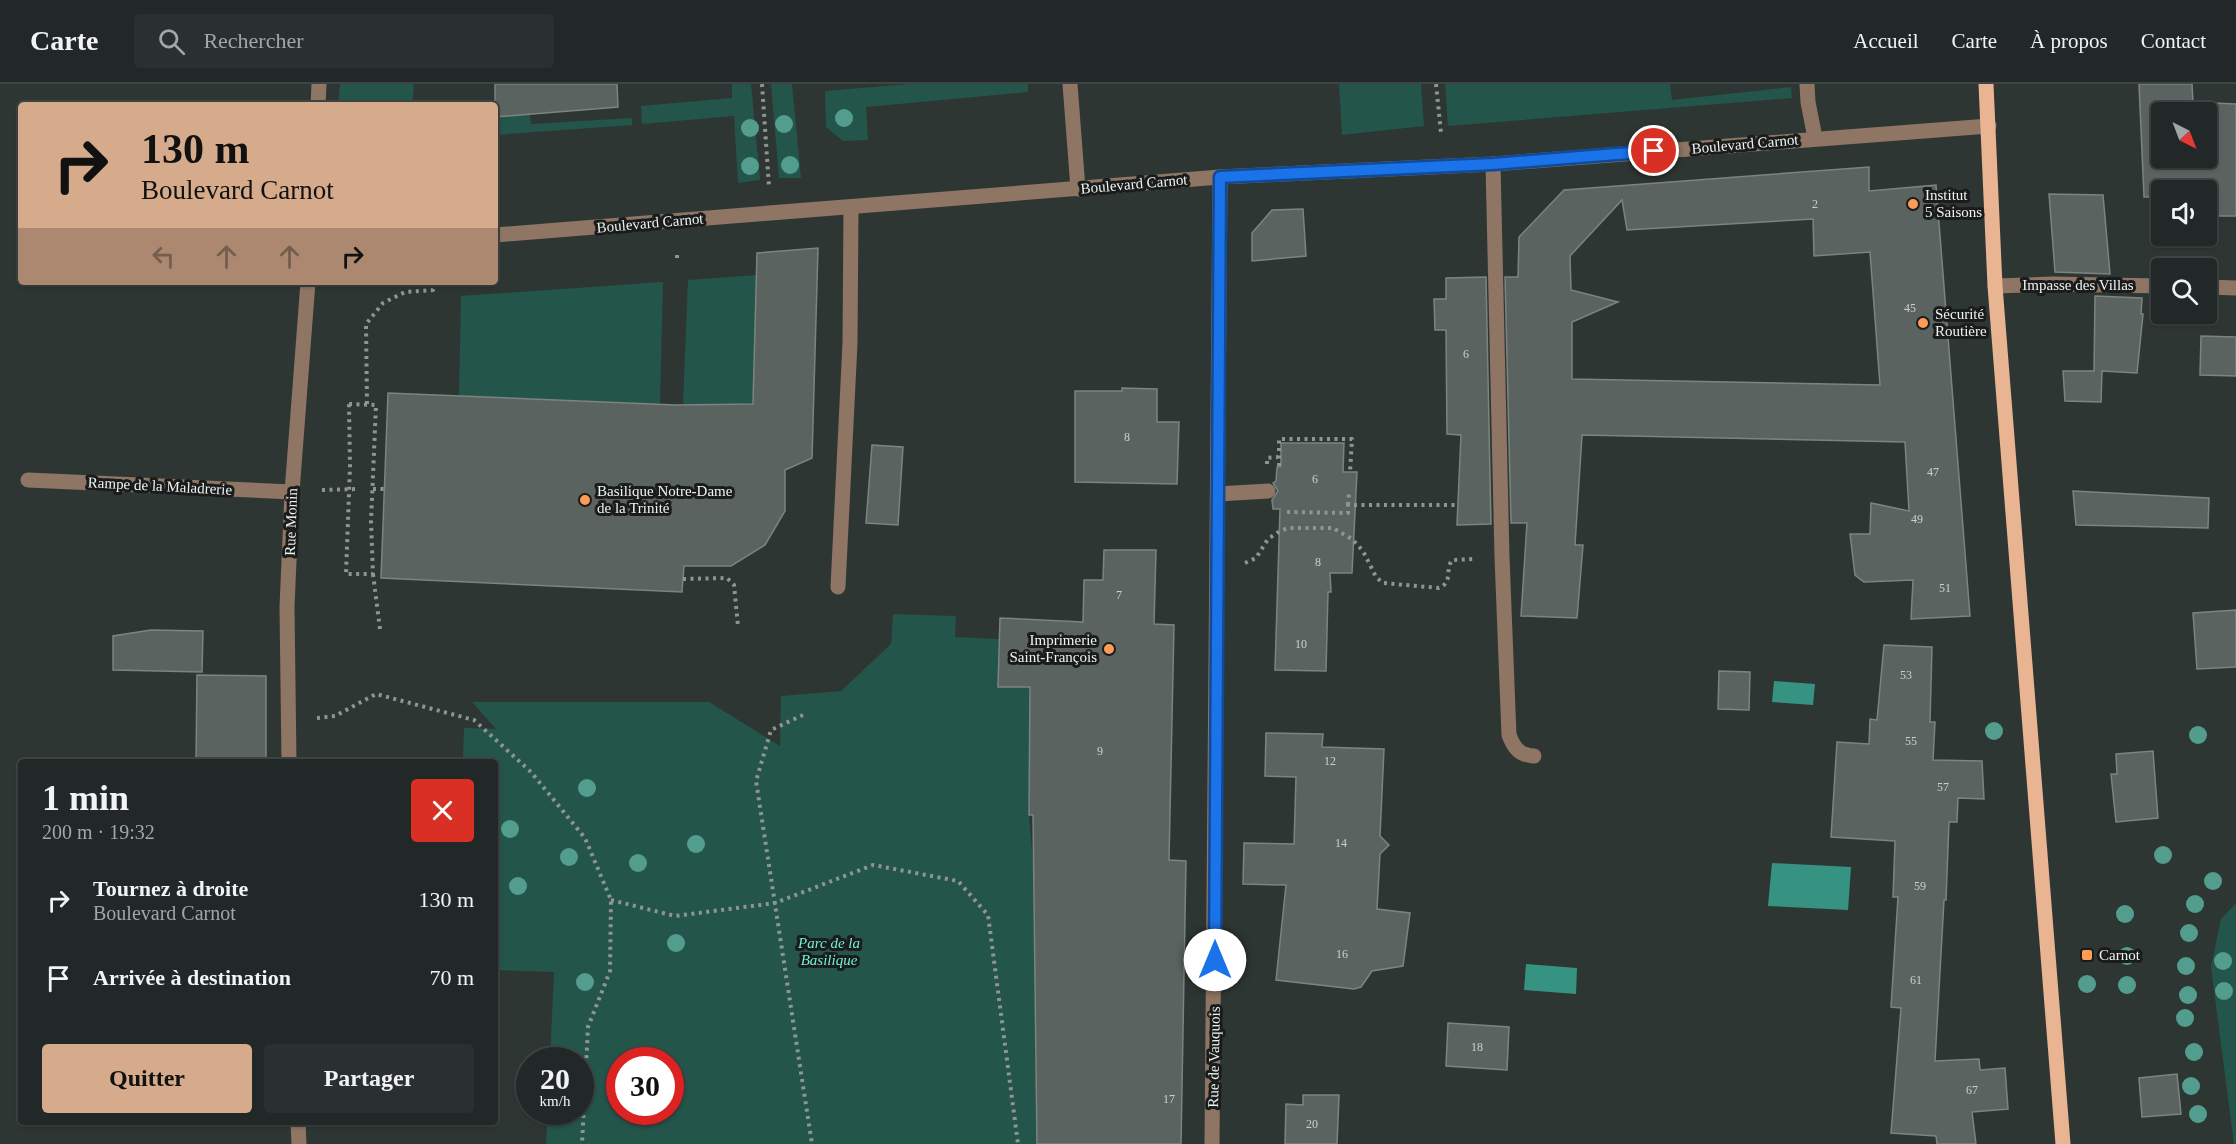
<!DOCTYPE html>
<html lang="fr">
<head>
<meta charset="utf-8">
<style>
	body { margin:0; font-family:"Times New Roman",serif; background:#2a302f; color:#f1f3f6; height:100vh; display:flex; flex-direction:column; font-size:22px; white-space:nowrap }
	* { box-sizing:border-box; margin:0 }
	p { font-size:20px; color:#a2a6a7 }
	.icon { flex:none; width:33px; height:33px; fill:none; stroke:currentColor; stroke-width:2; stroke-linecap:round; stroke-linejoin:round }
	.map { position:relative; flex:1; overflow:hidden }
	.details { position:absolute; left:18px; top:675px; width:480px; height:366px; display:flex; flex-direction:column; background:#222827; border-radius:6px; box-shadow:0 2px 4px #0004,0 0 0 2px #3f4444 }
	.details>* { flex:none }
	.hud { position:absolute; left:18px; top:18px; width:480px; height:183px; border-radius:6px; box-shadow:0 2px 4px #0004,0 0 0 2px #3f4444; background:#d6ab8b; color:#111; overflow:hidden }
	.needle { width:39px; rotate:138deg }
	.buttons { position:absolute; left:2151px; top:18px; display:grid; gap:12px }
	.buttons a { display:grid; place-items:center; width:66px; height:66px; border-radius:6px; background:#222827; box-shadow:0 2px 4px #0004,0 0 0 2px #3f4444; font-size:30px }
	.speed { position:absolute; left:516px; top:963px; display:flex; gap:12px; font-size:30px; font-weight:700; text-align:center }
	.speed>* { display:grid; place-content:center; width:78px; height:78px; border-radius:50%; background:#222827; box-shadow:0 2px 4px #0004,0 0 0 2px #3f4444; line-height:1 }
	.speed small { font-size:15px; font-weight:400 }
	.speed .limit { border:9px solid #d22; background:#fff; color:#111 }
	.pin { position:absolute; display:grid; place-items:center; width:51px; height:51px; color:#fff; margin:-26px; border:3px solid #fff; border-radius:50%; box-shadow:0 2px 6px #0007 }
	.me { position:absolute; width:66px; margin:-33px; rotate:0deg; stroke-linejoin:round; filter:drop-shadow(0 0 4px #0008) }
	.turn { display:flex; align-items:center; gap:21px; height:126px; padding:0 24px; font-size:27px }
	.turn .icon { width:78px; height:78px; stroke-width:2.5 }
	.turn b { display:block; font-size:42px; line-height:51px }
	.lanes { display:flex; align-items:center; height:57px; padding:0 24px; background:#0003; justify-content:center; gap:30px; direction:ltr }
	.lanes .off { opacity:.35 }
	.round { display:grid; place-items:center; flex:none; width:63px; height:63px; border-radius:6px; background:#2a302f }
	.overview { display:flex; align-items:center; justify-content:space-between; height:102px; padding:0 24px }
	h1 { font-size:36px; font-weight:700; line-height:45px }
	.button { display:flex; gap:12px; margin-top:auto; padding:12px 24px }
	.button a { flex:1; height:69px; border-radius:6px; background:#d6ab8b; color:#111; font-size:24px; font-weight:700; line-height:69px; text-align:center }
	.button a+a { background:#2a302f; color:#f1f3f6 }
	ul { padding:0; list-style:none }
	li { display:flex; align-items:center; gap:18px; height:78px; padding:0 24px }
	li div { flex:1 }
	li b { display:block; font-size:22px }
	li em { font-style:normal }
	header { display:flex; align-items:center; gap:36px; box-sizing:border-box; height:84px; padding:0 30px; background:#222827; border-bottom:2px solid #3f4444 }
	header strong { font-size:28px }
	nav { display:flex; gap:33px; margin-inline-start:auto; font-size:21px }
	.search { width:420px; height:54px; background:#2a302f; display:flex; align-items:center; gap:15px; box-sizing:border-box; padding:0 21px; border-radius:6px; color:#a2a6a7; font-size:22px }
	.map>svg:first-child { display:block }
	.green { fill:#23554b; fill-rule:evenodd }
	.water { fill:#379381 }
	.building { fill:#5b6361; stroke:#7c8482; stroke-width:1.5; fill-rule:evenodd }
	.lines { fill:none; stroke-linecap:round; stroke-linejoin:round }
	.path { stroke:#8f9594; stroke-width:4; stroke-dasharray:3 4.5; stroke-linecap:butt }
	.minor { stroke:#8e7564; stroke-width:15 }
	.major { stroke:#e9b492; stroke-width:15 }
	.tree { fill:#539d8e }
	.route-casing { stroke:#114b97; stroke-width:15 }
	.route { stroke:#1a73e8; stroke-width:10 }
	.poi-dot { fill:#fd9c56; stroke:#191c1b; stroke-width:2 }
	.labels { text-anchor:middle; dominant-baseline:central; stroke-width:6; stroke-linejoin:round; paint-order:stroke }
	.number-label { font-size:12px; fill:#c9cfce }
	.street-label { font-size:15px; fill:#eef3f2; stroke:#191c1b }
	.poi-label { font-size:15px; fill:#eef3f2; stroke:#191c1b; text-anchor:start }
	.park-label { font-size:15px; font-style:italic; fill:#72f2d8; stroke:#191c1b }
</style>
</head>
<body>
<header>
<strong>Carte</strong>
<div class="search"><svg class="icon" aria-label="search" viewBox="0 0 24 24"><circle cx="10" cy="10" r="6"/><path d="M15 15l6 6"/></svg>Rechercher</div>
<nav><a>Accueil</a><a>Carte</a><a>À propos</a><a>Contact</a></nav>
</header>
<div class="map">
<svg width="2236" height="1060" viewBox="0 0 2236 1060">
	<rect width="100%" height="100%" fill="#2e3634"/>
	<!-- green -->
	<g class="green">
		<path d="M 340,0 L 414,0 L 412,21 L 338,21 Z"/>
		<path d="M 732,0 L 751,0 L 760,96 L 738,99 L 734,32 L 642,40 L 641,22 L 732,14 Z"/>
		<path d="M 771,0 L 792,0 L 801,94 L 779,94 Z"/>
		<path d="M 910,0 L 1028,0 L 1028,8 L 866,23 L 868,56 L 843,57 L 826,43 L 825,7 Z"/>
		<path d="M 1339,0 L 1421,0 L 1424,42 L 1342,51 Z"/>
		<path d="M 1445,0 L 1670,0 L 1672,16 L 1791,3 L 1792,14 L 1448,42 Z"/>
		<path d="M 530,30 L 531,40 L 632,34 L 632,41 L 495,51 L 495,33 Z"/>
		<path d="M 757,191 L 753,320 L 683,321 L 688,196 Z"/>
		<path d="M 663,198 L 660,320 L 459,312 L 461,212 Z"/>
		<path d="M 893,530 L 956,532 L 955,553 L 999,555 L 998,603 L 1030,603 L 1029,731 L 1033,776 L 1037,1060 L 546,1060 L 548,1028 L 580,1028 L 580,976 L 550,976 L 554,888 L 495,886 L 495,678 L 463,678 L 464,644 L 496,645 L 472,618 L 709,618 L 780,662 L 781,612 L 841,607 L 891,560 ZM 620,976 L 670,976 L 670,1028 L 620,1028 Z"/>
		<path d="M 2236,819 L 2236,1060 L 2234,1060 L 2211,883 L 2221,835 Z"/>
	</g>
	<!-- water -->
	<g class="water">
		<path d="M 1774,597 L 1815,600 L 1813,621 L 1772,618 Z"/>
		<path d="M 1772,779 L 1851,783 L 1848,826 L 1768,822 Z"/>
		<path d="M 1526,880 L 1577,884 L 1576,910 L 1524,906 Z"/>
	</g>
	<!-- building -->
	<g class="building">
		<path d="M 495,0 L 617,0 L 618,23 L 495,33 Z"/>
		<path d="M 2139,0 L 2192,0 L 2193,18 L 2236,20 L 2236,132 L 2206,132 L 2206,106 L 2162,106 L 2162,113 L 2144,113 ZM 2162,28 L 2206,28 L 2206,74 L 2162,74 Z"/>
		<path d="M 1869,83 L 1869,107 L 1936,101 L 1970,532 L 1911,535 L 1913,496 L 1864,498 L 1855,491 L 1850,450 L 1870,450 L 1871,419 L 1909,427 L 1905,358 L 1582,351 L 1575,461 L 1583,461 L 1577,534 L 1521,532 L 1527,439 L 1511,439 L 1505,193 L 1518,193 L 1519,153 L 1564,106 ZM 1622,116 L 1627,146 L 1813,135 L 1814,172 L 1870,168 L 1880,301 L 1572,295 L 1572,238 L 1618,218 L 1571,206 L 1570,172 Z"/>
		<path d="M 2049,110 L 2103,111 L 2110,190 L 2055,188 Z"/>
		<path d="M 1303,125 L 1306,172 L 1252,177 L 1252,149 L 1272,126 Z"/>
		<path d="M 818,164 L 812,374 L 785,386 L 785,427 L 765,461 L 731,482 L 684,482 L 682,508 L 381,494 L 388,309 L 675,321 L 753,320 L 757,169 Z"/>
		<path d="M 1486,193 L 1491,440 L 1457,441 L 1461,351 L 1447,350 L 1446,246 L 1435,246 L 1434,215 L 1446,215 L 1446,194 Z"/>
		<path d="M 2095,212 L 2142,214 L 2141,230 L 2143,230 L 2137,289 L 2102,287 L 2101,318 L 2065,317 L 2063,287 L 2094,287 Z"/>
		<path d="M 2201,252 L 2236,253 L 2236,292 L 2200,291 Z"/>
		<path d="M 1122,304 L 1157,305 L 1157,338 L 1179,338 L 1177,400 L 1075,398 L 1075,307 L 1122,307 Z"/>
		<path d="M 1281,359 L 1344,359 L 1343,388 L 1357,388 L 1352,489 L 1330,489 L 1331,508 L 1328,508 L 1326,587 L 1275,586 L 1280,425 L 1273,425 L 1272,416 L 1278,407 L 1273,399 L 1276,397 L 1277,383 L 1281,382 Z"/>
		<path d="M 872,361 L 903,363 L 898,441 L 866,439 Z"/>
		<path d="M 2073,407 L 2209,414 L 2208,444 L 2076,441 Z"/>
		<path d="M 1104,466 L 1156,466 L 1154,540 L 1174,541 L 1169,776 L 1186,777 L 1181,1060 L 1037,1060 L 1033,731 L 1029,731 L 1030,603 L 998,603 L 1000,534 L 1083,538 L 1084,496 L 1103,496 Z"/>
		<path d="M 2236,526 L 2236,583 L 2197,585 L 2193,529 Z"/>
		<path d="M 151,546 L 203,547 L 202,588 L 113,586 L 113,552 Z"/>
		<path d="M 1884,561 L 1932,563 L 1930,638 L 1935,638 L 1933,676 L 1982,677 L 1984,715 L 1958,714 L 1957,738 L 1949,738 L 1946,816 L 1944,816 L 1935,977 L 1979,975 L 1980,986 L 2005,984 L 2008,1025 L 1972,1028 L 1976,1060 L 1937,1060 L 1936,1052 L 1891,1049 L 1901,924 L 1891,923 L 1898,813 L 1893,813 L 1895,757 L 1831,753 L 1837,658 L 1869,660 L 1870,635 L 1877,636 Z"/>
		<path d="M 1719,587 L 1750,588 L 1749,626 L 1718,625 Z"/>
		<path d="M 197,591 L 266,592 L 266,678 L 196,678 Z"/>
		<path d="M 1266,649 L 1323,650 L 1322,663 L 1384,665 L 1380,752 L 1389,761 L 1380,770 L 1377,825 L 1410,829 L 1403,882 L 1372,887 L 1361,903 L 1354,905 L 1276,896 L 1286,801 L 1243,800 L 1244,759 L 1294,760 L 1296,693 L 1265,692 Z"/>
		<path d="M 2153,667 L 2158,734 L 2116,738 L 2111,690 L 2117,690 L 2116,670 Z"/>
		<path d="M 1448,939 L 1509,943 L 1507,986 L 1446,982 Z"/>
		<path d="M 2177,990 L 2181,1030 L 2142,1033 L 2139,994 Z"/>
		<path d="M 1303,1011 L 1339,1011 L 1337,1060 L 1285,1060 L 1286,1020 L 1303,1021 Z"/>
	</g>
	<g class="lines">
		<!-- path -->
		<g class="path">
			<path d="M 762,0 L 769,103"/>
			<path d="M 1436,0 L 1441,49"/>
			<path d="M 677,174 L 677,167"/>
			<path d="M 349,320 L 376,321 L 371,438 L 373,490 L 346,490 L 350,382 Z"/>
			<path d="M 367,320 L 366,240 L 383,219 L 405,208 L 433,206 L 433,198"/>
			<path d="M 1267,380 L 1267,374 L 1278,373"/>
			<path d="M 1279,382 L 1279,355 L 1352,355 L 1350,388"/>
			<path d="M 373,405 L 385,405"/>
			<path d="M 322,406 L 358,405"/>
			<path d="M 1348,421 L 1349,409"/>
			<path d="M 1287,428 L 1348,429 L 1348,421 L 1458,421"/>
			<path d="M 1245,479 L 1256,474 L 1268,455 L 1280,447 L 1288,444 L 1333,444 L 1352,455 L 1363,467 L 1376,493 L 1383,499 L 1439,504 C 1453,498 1445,486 1452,476 L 1474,475"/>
			<path d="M 373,490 L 380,545"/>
			<path d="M 683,495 L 727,494 L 734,501 L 738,542"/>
			<path d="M 803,631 L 771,646 L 756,697 L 812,1060"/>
			<path d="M 317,634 L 335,632 L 376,610 L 474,636 L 531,688 L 585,754 L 611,816 L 610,887 L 588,943 L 582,1060"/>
			<path d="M 611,816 L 675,832 L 775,819 L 873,781 L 958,797 L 988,831 L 1018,1060"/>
		</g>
		<!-- minor -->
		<g class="minor">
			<path d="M 1070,0 L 1078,105"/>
			<path d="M 1807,0 L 1808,18 L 1815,54"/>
			<path d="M 318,21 L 319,0"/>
			<path d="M 1493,80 L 1502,473 L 1509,651 C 1514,664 1519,671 1534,672"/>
			<path d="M 495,151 L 1220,93 L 1493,80 L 1989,42"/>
			<path d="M 1995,202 L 2052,200 L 2162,202"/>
			<path d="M 2206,203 L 2236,204"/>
			<path d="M 28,396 L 292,408"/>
			<path d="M 1218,410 L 1268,407"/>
			<path d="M 838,503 L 850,259 L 851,123"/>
			<path d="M 289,678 L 287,523 L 292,408 L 308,198"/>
			<path d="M 298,1038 L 299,1060"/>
			<path d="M 1212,1060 L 1220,93"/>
		</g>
		<!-- major -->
		<path class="major" d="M 1986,0 L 1995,202 L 2063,1060"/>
	</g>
	<!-- trees -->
	<g class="tree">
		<circle cx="844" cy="34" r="9"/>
		<circle cx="784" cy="40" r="9"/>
		<circle cx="750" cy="44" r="9"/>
		<circle cx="790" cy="81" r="9"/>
		<circle cx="750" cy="82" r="9"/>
		<circle cx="1994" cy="647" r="9"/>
		<circle cx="2198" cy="651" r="9"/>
		<circle cx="587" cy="704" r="9"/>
		<circle cx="510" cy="745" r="9"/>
		<circle cx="696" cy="760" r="9"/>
		<circle cx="2163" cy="771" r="9"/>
		<circle cx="569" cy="773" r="9"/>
		<circle cx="638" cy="779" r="9"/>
		<circle cx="2213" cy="797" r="9"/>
		<circle cx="518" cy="802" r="9"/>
		<circle cx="2195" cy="820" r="9"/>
		<circle cx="2125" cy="830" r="9"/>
		<circle cx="2189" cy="849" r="9"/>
		<circle cx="676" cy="859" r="9"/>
		<circle cx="2127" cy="872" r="9"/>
		<circle cx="2223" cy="877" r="9"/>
		<circle cx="2186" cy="882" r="9"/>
		<circle cx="585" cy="898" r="9"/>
		<circle cx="2087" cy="900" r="9"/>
		<circle cx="2127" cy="901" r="9"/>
		<circle cx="2224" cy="907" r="9"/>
		<circle cx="2188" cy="911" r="9"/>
		<circle cx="2185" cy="934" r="9"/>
		<circle cx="2194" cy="968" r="9"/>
		<circle cx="2191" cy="1002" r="9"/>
		<circle cx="2198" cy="1030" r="9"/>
	</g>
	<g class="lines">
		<!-- route casing -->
		<g class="route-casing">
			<path id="route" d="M 1215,876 L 1220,93 L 1493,80 L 1654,67"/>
		</g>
		<!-- route -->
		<use href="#route" class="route"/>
	</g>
	<!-- markers -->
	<g class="poi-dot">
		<circle cx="1913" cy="120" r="6"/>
		<circle cx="1923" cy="239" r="6"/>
		<circle cx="585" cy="416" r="6"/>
		<circle cx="1109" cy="565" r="6"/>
		<rect x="2081" y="865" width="12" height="12" rx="3"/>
	</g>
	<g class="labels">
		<!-- number labels -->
		<g class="number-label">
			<text x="1815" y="120">2</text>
			<text x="1910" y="224">45</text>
			<text x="1466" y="270">6</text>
			<text x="1127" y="353">8</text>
			<text x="1933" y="388">47</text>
			<text x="1315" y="395">6</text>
			<text x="1917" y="435">49</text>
			<text x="1318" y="478">8</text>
			<text x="1945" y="504">51</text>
			<text x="1119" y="511">7</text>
			<text x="1301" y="560">10</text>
			<text x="1906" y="591">53</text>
			<text x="1911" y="657">55</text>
			<text x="1100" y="667">9</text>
			<text x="1330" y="677">12</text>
			<text x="1943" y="703">57</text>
			<text x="1341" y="759">14</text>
			<text x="1920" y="802">59</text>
			<text x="1342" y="870">16</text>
			<text x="1916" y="896">61</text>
			<text x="1477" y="963">18</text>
			<text x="1972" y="1006">67</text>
			<text x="1169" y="1015">17</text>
			<text x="1312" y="1040">20</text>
		</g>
		<!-- street labels -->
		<g class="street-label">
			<text transform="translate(1745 60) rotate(-5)">Boulevard Carnot</text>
			<text transform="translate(1134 100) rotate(-5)">Boulevard Carnot</text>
			<text transform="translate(650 139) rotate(-5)">Boulevard Carnot</text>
			<text x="2078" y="201">Impasse des Villas</text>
			<text transform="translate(160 402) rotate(3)">Rampe de la Maladrerie</text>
			<text transform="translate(291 438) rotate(-88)">Rue Monin</text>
			<text transform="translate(1214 973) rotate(-89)">Rue de Vauquois</text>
		</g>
		<!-- poi labels -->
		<g class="poi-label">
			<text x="1925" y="111">Institut<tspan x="1925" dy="17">5 Saisons</tspan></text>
			<text x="1935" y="230">Sécurité<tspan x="1935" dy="17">Routière</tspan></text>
			<text x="597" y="407">Basilique Notre-Dame<tspan x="597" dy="17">de la Trinité</tspan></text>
			<text x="1097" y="556" text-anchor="end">Imprimerie<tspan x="1097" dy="17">Saint-François</tspan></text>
			<text x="2099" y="871">Carnot</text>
		</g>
		<!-- park labels -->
		<g class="park-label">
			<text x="829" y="859">Parc de la<tspan x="829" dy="17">Basilique</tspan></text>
		</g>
	</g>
</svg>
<div class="buttons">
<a><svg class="needle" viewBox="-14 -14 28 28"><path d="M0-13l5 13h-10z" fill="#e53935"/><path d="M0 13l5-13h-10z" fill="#a2a6a7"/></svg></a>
<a><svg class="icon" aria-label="sound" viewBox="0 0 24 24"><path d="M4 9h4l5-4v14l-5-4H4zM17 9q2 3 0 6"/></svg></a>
<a><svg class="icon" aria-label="search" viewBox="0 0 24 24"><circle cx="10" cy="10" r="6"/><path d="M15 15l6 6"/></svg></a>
</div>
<div class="speed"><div>20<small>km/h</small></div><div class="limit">30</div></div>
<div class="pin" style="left:1654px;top:67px;background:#d93025"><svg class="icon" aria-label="arrive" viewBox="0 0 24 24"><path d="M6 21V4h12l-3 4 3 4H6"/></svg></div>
<svg class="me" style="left:1215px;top:876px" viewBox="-20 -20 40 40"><circle r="19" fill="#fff"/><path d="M0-13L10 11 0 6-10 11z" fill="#1a73e8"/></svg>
<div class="hud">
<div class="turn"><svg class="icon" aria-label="right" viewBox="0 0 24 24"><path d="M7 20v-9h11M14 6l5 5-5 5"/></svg><div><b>130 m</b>Boulevard Carnot</div></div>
<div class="lanes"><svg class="icon off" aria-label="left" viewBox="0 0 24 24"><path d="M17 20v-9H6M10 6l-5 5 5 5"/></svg><svg class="icon off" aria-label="ahead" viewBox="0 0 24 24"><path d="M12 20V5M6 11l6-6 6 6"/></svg><svg class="icon off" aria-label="ahead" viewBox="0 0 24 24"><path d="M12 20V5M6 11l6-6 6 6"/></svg><svg class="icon" aria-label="right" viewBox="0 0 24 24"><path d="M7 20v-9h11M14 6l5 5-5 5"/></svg></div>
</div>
<section class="details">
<div class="overview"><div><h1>1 min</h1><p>200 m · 19:32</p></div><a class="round" style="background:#d93025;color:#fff"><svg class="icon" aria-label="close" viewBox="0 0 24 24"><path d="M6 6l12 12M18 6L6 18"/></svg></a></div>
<ul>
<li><svg class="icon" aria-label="right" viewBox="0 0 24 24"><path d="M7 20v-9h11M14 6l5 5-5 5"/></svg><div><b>Tournez à droite</b><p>Boulevard Carnot</p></div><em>130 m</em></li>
<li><svg class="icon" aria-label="arrive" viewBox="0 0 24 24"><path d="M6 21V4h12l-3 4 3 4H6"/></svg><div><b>Arrivée à destination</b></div><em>70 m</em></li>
</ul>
<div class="button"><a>Quitter</a><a>Partager</a></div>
</section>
</div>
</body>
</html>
